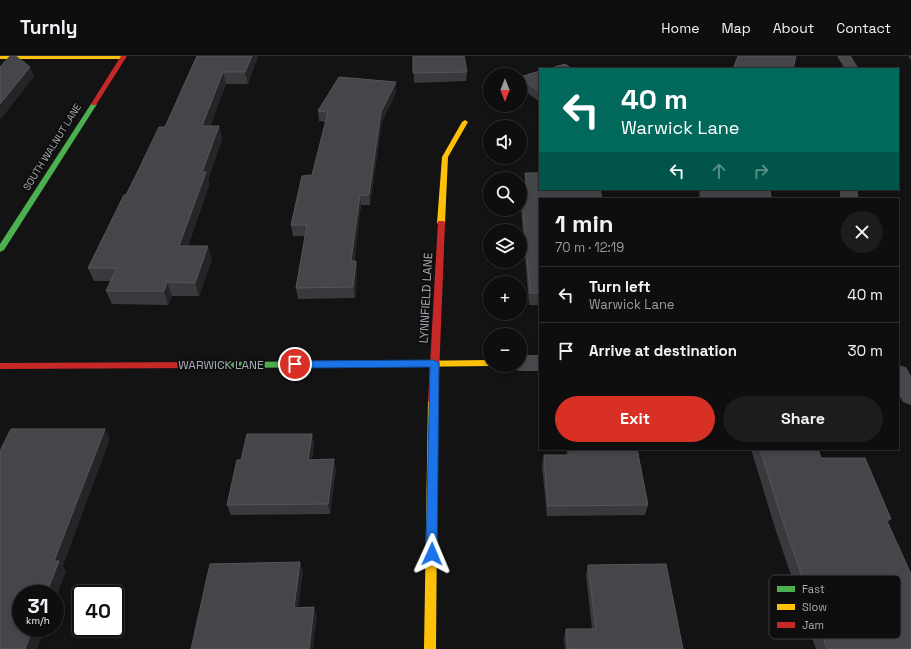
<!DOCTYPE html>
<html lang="en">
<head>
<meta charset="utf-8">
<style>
	body { margin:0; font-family:"Space Grotesk",sans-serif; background:#1c1c1d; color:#f1f3f6; height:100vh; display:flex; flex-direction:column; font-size:15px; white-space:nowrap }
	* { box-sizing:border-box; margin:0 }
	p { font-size:13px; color:#9b9c9e }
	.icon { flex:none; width:22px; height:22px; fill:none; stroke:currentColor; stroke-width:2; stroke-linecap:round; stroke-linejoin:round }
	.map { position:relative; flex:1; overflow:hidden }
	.sheet { position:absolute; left:539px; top:142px; width:360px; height:252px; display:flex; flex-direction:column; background:#0e0e0f; border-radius:0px; box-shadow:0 2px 6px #0003,0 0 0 1px #2e2e2f }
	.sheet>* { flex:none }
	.top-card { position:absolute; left:539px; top:12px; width:360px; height:122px; border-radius:0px; box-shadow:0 2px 6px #0003,0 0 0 1px #2e2e2f; background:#00695c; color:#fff; overflow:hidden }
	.needle { width:26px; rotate:180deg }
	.buttons { position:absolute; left:483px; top:12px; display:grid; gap:8px }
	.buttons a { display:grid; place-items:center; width:44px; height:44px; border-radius:50%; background:#0e0e0f; box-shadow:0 2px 6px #0003,0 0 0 1px #2e2e2f; font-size:20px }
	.speed { position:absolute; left:12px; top:529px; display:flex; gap:8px; font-size:20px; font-weight:700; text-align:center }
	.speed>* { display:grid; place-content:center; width:52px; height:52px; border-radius:50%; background:#0e0e0f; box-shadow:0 2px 6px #0003,0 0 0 1px #2e2e2f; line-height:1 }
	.speed small { font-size:10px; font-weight:400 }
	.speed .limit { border:2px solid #111; border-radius:6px; background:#fff; color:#111 }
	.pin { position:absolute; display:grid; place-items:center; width:34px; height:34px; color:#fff; margin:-17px; border:2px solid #fff; border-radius:50%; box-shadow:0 1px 4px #0007 }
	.me { position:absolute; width:44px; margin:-22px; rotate:1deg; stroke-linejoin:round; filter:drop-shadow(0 0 3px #0008) }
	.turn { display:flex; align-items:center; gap:14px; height:84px; padding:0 16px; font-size:18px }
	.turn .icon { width:52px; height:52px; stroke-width:2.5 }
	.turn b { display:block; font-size:28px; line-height:34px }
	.lanes { display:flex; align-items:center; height:38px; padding:0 16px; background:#0003; justify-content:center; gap:20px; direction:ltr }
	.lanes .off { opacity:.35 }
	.round { display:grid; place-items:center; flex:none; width:42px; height:42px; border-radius:21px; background:#1c1c1d }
	.head { display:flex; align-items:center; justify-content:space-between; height:68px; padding:0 16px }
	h1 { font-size:24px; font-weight:800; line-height:30px }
	.primary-button { display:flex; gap:8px; margin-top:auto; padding:8px 16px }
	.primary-button a { flex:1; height:46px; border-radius:24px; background:#d93025; color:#fff; font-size:16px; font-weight:800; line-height:46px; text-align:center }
	.primary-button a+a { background:#1c1c1d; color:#f1f3f6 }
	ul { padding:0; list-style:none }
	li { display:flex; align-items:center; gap:12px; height:56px; padding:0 16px; border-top:1px solid #2e2e2f }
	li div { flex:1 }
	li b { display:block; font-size:15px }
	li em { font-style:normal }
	header { display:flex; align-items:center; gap:24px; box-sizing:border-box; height:56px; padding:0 20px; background:#0e0e0f; border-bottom:1px solid #2e2e2f }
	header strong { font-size:19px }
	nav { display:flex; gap:22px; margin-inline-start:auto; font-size:14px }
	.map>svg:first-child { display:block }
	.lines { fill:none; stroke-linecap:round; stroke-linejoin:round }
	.street { fill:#48494c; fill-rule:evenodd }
	.fast { fill:#4caf50; fill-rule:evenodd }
	.slow { fill:#ffc107; fill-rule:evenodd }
	.jam { fill:#c62828; fill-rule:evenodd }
	.wall { fill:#393a3d }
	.shaded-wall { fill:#252527 }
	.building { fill:#45464a; stroke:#54565a }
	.route { fill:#1a73e8; stroke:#114b97 }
	.labels { text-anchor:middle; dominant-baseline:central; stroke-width:4; stroke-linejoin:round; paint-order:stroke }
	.far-street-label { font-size:10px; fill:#a6abb3; stroke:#0e0e0f }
	.street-label { font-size:12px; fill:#a6abb3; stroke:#0e0e0f }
	.key { fill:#0e0e0f; stroke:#3c3d40; stroke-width:1 }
	.key-label { font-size:11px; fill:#a6abb3 }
</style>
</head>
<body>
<header>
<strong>Turnly</strong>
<nav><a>Home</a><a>Map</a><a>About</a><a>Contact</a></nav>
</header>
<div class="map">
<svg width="911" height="593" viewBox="0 0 911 593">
	<rect width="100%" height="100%" fill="#131314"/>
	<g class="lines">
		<!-- street -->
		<g class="street">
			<path d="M 837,0 L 851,0 L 859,13 L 845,13 Z"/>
			<rect x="840" y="133" width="18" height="10"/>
			<path d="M 520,299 L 540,299 L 540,315 L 520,315 L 512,313 L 510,309 L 520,309 Z"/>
			<path d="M 898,309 L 906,311 L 911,320 L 911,349 L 903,346 L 898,337 Z"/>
		</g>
		<!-- fast -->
		<g class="fast">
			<path d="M 94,46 L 97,48 L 4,194 L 0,196 L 0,188 L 91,48 Z"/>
			<path d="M 404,305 L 409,308 L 404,311 L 201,312 L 196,309 L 201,306 Z"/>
		</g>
		<!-- slow -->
		<g class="slow">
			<path d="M 0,0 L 125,0 L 126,1 L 123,3 L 0,3 Z"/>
			<path d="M 465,64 L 468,66 L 448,101 L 445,167 L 441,169 L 437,167 L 442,101 L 462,66 Z"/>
			<path d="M 490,304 L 490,309 L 493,309 L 490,310 L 404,311 L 399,308 L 404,305 Z"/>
			<path d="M 433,341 L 436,342 L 438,345 L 436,593 L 424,593 L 428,345 L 430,342 Z"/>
		</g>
		<!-- jam -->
		<g class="jam">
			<path d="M 121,0 L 127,0 L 96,49 L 92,49 L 91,48 Z"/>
			<path d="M 438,165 L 444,165 L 445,167 L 438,345 L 436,348 L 430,348 L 428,345 Z"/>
			<path d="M 201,306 L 206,309 L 201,312 L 0,313 L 0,307 Z"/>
		</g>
	</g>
	<!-- wall -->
	<g class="wall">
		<path d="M 197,0 L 258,0 L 248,28 L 226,28 L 210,70 L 219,70 L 222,83 L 208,124 L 209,129 L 188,190 L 212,203 L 199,240 L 172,240 L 168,249 L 112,248 L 106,235 L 111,225 L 94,225 L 88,212 L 126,139 L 165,71 Z"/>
		<path d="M 413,0 L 467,16 L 466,25 L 414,27 Z"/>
		<path d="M 908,0 L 911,0 L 911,4 Z"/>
		<path d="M 540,15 L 540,46 L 520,32 L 520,21 Z"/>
		<path d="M 396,26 L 396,36 L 382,66 L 370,149 L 361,149 L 354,205 L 356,205 L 357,216 L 355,242 L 298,243 L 296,232 L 305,180 L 293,180 L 291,169 L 312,119 L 326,66 L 319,65 L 318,55 Z"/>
		<path d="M 525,117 L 540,143 L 540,249 L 529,249 L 521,153 L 522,141 L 526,141 L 525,129 Z"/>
		<path d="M 699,133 L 770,133 L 771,143 L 699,143 Z"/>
		<path d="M 312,378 L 314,389 L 312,403 L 336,413 L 330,458 L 231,459 L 227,449 Z"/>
		<path d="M 566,393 L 637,393 L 648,449 L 645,459 L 547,460 L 542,410 L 544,399 L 567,399 Z"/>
		<path d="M 751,393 L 818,393 L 821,402 L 891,463 L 888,466 L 911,593 L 816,593 L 775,472 Z"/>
		<path d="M 588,509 L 683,593 L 565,593 L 564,582 L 566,573 L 592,573 L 586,519 Z"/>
	</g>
	<!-- shaded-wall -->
	<g class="shaded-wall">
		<path d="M 252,0 L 258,0 L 248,28 L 245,16 Z"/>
		<path d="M 30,11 L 34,21 L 0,64 L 0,48 Z"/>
		<path d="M 223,16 L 226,28 L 206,83 L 202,70 Z"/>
		<path d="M 396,26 L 396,36 L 382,66 L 370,149 L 369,139 L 381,56 Z"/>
		<path d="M 219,70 L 222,83 L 208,124 L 209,129 L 183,203 L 179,190 L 202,116 Z"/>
		<path d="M 360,139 L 361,149 L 352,216 L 351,205 Z"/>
		<path d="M 208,190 L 212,203 L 199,240 L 195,227 Z"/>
		<path d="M 356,205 L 357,216 L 355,242 L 353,231 Z"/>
		<path d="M 167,226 L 172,240 L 168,249 L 164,235 Z"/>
		<path d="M 105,373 L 110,383 L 63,510 L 66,515 L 55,544 L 55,538 L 46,538 L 54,505 Z"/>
		<path d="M 312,378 L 314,389 L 310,414 L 308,404 Z"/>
		<path d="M 334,403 L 336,413 L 330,458 L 328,448 Z"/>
		<path d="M 300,506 L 303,516 L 297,561 L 294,552 Z"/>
		<path d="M 314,551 L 317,560 L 313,593 L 309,593 Z"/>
		<path d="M 33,572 L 45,572 L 37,593 L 25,593 Z"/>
	</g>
	<!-- building -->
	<g class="building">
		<path d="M 10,0 L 16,0 L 30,11 L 0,48 L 0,11 Z"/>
		<path d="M 197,0 L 252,0 L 245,16 L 223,16 L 202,70 L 219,70 L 202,116 L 206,116 L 179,190 L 208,190 L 195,227 L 167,226 L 164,235 L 106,235 L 117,212 L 88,212 L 124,139 L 126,139 L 137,117 L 159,71 L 165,71 Z"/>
		<path d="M 413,0 L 464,0 L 467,16 L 413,17 Z"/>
		<path d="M 738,0 L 796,0 L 793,13 L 733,13 Z"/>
		<path d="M 565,8 L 572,13 L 548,13 Z"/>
		<path d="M 540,15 L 540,36 L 520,22 L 520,21 Z"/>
		<path d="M 339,21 L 396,26 L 381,56 L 369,139 L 360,139 L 351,205 L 356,205 L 353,231 L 296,232 L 307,169 L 291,169 L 302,120 L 312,119 L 328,56 L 318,55 Z"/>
		<path d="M 525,117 L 540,117 L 540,133 L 600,133 L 602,143 L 540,143 L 540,237 L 530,237 L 522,141 L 528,141 Z"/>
		<path d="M 702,133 L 770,133 L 771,143 L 702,143 Z"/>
		<path d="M 11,373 L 105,373 L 54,505 L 59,505 L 46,538 L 21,538 L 21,572 L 33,572 L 25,593 L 0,593 L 0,395 Z"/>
		<path d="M 247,378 L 312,378 L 308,404 L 334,403 L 328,448 L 227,449 L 237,404 L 241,404 Z"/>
		<path d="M 569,393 L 637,393 L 648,449 L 548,450 L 544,399 L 570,399 Z"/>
		<path d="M 760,393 L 818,393 L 821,402 L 865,402 L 891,463 L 886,463 L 911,518 L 911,593 L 827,593 L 781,460 Z"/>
		<path d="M 300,506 L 294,552 L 314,551 L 309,593 L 191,593 L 210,508 Z"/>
		<path d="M 666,508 L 683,593 L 568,593 L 566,573 L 596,573 L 588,509 Z"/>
	</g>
	<!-- route -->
	<path class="route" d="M 434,304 L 439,307 L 437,498 L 436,501 L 432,503 L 427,501 L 426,498 L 430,311 L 295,312 L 290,308 L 295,305 Z"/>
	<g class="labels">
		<!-- far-street labels -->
		<g class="far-street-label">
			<text transform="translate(52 91) rotate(-58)">SOUTH WALNUT LANE</text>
		</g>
		<!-- street labels -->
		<g class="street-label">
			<text transform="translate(426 242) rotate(-87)">LYNNFIELD LANE</text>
			<text x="221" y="309">WARWICK LANE</text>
		</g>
	</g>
	<!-- legend -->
	<rect x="769" y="519" width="132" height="64" rx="6" class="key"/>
	<rect x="777" y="530" width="18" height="6" fill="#4caf50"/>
	<rect x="777" y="548" width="18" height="6" fill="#ffc107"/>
	<rect x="777" y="566" width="18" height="6" fill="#c62828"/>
	<g class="key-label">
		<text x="802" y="537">Fast</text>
		<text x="802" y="555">Slow</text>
		<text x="802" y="573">Jam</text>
	</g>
</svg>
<div class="buttons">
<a><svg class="needle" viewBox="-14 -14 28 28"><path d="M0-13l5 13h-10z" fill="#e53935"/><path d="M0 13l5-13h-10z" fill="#9b9c9e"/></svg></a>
<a><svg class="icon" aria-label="sound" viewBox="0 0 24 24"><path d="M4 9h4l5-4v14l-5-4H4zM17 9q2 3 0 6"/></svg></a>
<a><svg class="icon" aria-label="search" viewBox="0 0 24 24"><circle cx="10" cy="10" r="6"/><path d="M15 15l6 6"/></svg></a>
<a><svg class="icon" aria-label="layers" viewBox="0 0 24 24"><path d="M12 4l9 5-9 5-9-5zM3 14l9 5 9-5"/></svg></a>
<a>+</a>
<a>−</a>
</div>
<div class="speed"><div>31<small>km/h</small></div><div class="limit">40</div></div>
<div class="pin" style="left:295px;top:308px;background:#d93025"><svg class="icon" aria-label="arrive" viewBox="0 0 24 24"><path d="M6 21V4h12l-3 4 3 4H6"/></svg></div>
<svg class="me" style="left:432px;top:498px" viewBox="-20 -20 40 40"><path d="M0-17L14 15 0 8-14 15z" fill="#1a73e8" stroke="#fff" stroke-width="4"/></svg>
<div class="top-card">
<div class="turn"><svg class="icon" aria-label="left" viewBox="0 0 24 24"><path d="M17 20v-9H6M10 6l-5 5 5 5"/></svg><div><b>40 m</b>Warwick Lane</div></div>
<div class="lanes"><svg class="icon" aria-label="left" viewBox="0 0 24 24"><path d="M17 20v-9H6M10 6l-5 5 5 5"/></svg><svg class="icon off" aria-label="ahead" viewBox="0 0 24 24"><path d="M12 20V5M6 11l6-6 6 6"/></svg><svg class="icon off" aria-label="right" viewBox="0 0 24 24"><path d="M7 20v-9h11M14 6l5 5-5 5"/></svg></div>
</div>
<section class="sheet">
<div class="head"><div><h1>1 min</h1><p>70 m · 12:19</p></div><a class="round"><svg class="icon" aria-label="close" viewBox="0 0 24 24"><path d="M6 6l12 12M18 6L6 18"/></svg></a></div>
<ul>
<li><svg class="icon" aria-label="left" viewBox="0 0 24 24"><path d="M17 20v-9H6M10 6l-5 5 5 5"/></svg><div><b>Turn left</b><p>Warwick Lane</p></div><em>40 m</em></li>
<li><svg class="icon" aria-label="arrive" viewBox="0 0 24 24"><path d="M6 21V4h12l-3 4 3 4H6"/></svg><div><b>Arrive at destination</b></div><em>30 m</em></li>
</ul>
<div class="primary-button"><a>Exit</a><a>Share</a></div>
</section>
</div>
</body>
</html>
